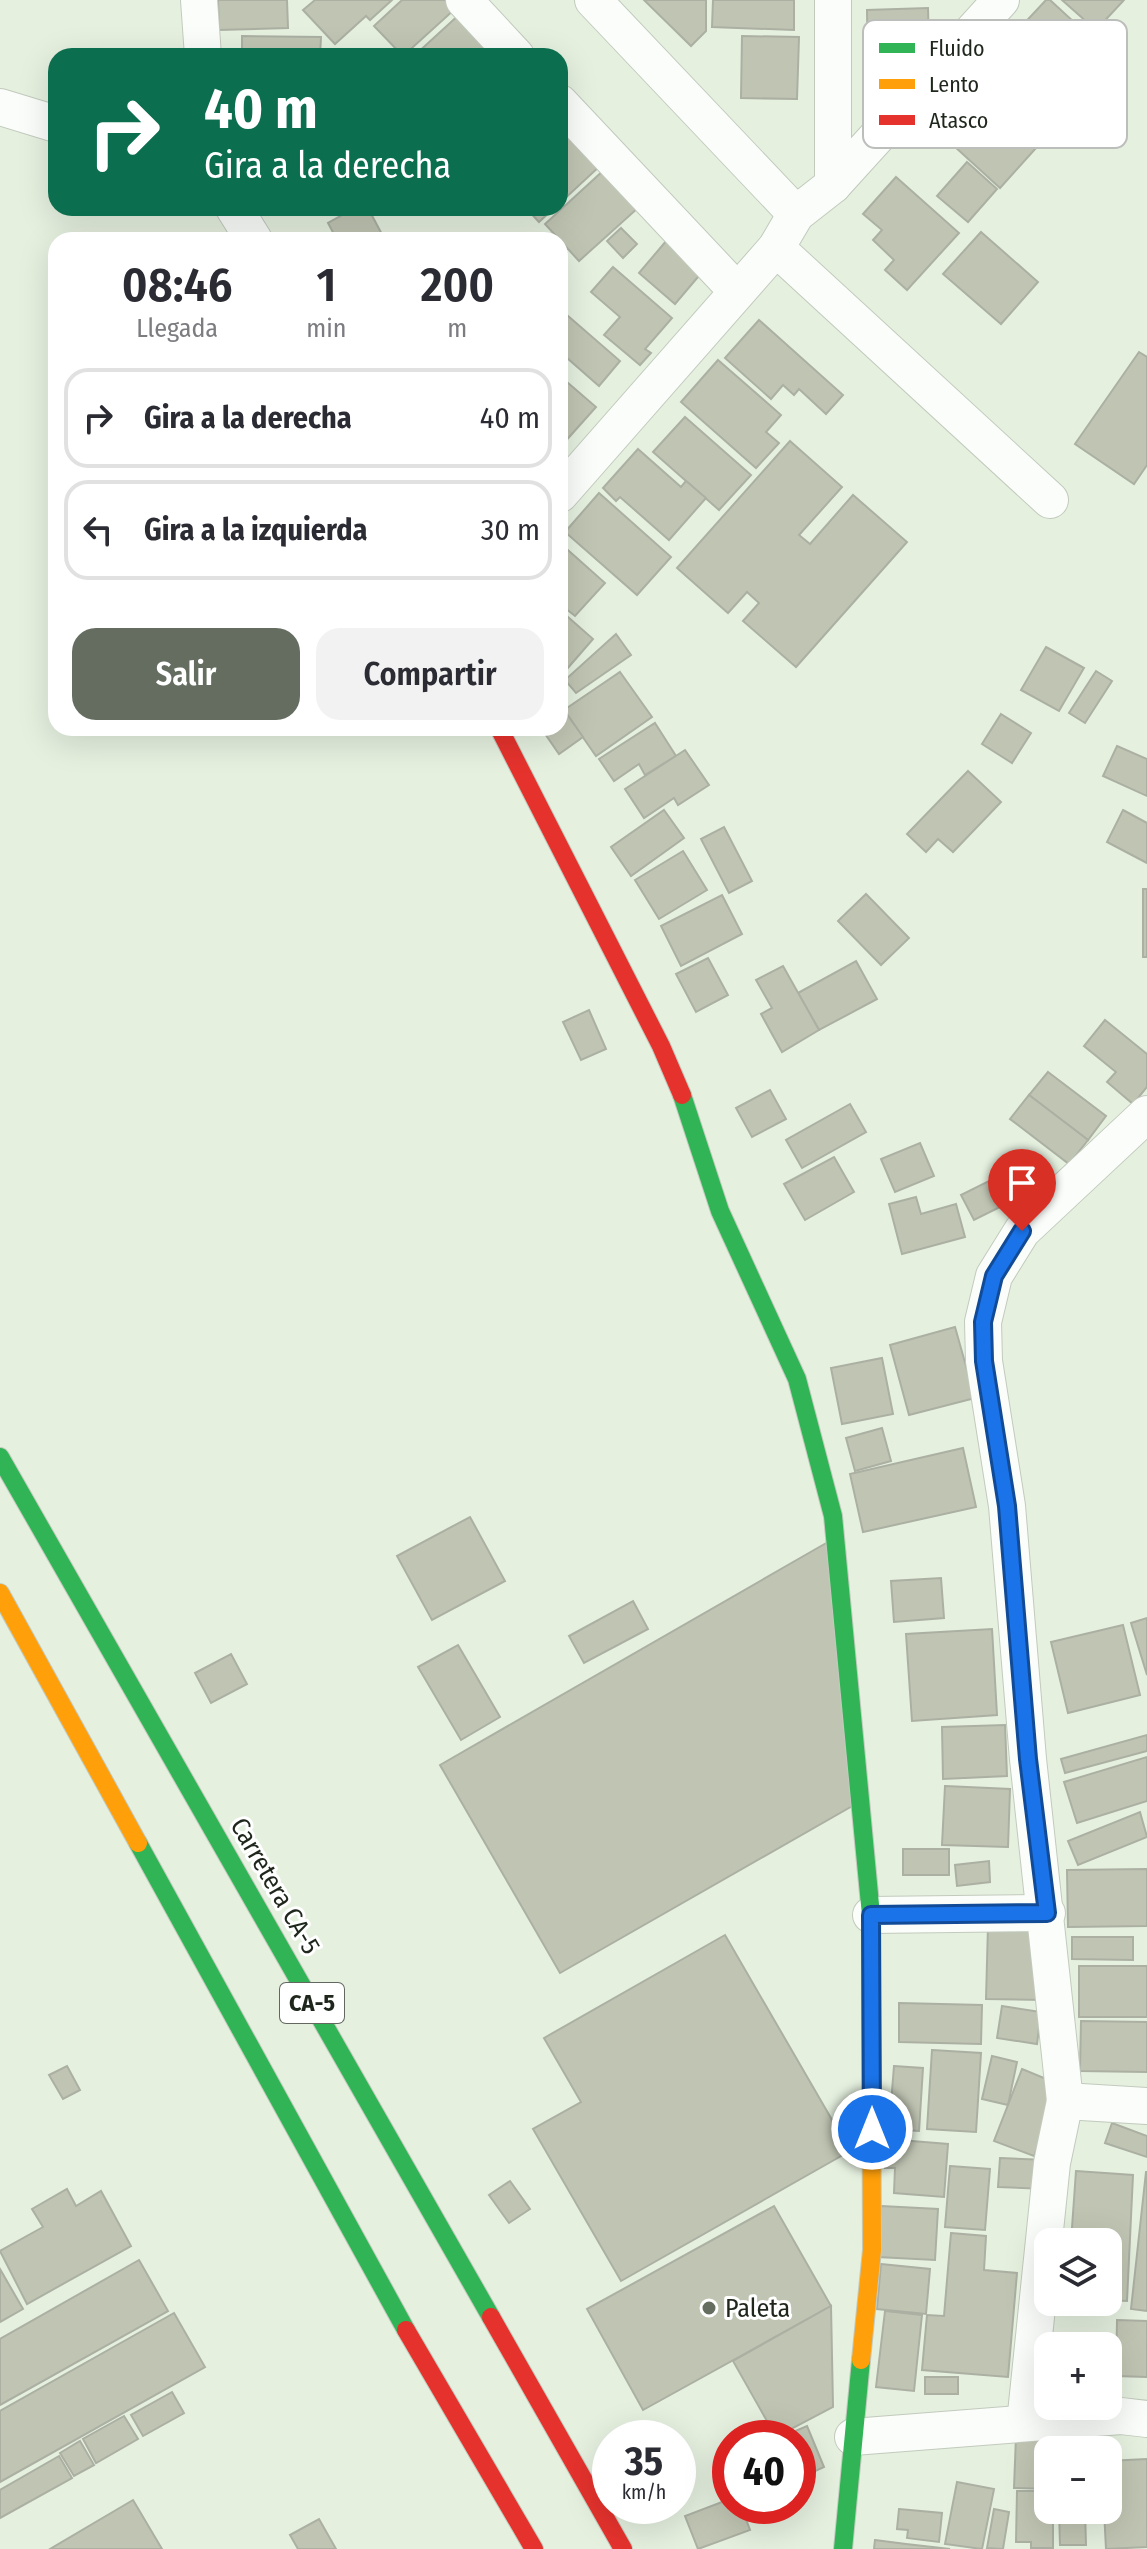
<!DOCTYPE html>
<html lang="es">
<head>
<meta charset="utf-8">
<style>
	body { margin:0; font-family:"Fira Sans Condensed",sans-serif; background:#f2f2f3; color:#2b2b33; height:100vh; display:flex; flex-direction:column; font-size:30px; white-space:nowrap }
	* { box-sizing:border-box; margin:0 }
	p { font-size:26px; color:#7c7c81 }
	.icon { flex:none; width:44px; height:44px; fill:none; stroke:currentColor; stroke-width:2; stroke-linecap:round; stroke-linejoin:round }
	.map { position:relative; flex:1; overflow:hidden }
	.panel { position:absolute; left:48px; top:232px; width:520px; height:504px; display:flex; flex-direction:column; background:#fff; border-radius:24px; box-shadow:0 8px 32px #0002 }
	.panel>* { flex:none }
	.guide { position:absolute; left:48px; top:48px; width:520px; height:168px; border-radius:24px; box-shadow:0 8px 32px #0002; background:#0b6e4f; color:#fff; overflow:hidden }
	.controls { position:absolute; left:1034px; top:2228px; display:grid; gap:16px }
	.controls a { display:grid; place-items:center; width:88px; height:88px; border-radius:16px; background:#fff; box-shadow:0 8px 32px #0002; font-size:40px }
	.speed { position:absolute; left:592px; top:2420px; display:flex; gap:16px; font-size:40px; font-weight:700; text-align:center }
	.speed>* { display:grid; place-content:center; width:104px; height:104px; border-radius:50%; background:#fff; box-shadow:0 8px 32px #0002; line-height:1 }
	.speed small { font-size:20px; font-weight:400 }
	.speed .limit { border:12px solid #d22; background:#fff; color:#111 }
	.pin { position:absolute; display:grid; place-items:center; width:68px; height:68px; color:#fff; margin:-82px -34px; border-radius:50% 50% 50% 0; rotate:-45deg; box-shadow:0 0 8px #0007 }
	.pin .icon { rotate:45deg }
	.me { position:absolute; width:88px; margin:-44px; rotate:0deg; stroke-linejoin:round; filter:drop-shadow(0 0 6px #0008) }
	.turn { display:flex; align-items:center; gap:28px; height:168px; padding:0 24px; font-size:36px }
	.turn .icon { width:104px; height:104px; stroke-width:2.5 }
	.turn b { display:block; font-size:56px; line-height:68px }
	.eta { display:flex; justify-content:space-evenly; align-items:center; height:136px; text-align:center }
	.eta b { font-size:48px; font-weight:600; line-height:56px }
	.action { display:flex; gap:16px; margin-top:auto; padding:16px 24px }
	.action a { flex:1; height:92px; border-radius:24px; background:#646d60; color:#fff; font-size:32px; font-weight:600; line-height:92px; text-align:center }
	.action a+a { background:#f2f2f3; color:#2b2b33 }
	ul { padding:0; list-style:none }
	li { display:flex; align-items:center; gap:24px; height:100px; margin:0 16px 12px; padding:0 8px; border:4px solid #e1e1e2; border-radius:24px }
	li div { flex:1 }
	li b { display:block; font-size:30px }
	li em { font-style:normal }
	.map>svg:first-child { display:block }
	.building { fill:#c0c5b3; stroke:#abb0a3; stroke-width:2 }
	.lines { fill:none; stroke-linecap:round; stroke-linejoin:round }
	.street-casing { stroke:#c2cabd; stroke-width:38 }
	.fast-casing { stroke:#c2cabd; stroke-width:20 }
	.slow-casing { stroke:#c2cabd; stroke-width:20 }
	.jam-casing { stroke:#c2cabd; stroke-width:20 }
	.street { stroke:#fbfdfa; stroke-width:36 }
	.fast { stroke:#30b455; stroke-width:18 }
	.slow { stroke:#ff9f0a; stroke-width:18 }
	.jam { stroke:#e5322d; stroke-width:18 }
	.route-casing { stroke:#114b97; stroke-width:20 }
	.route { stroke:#1a73e8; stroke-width:14 }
	.poi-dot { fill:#646d60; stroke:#fff; stroke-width:3 }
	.labels { text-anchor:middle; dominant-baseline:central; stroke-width:6; stroke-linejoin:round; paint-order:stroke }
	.shield { fill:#fff; stroke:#626860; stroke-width:2 }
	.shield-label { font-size:24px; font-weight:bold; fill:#1f271c }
	.street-label { font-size:26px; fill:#1f271c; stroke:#fff }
	.poi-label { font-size:26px; fill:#1f271c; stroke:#fff; text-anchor:start }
	.key { fill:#fff; stroke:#bcbebb; stroke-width:2 }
	.key-label { font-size:22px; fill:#1f271c }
</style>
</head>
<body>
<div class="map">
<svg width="1147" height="2549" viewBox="0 0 1147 2549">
	<rect width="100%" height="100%" fill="#e5f0df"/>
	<!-- building -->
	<g class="building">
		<path d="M 218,0 L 287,0 L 288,28 L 219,30 Z"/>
		<path d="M 315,0 L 392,0 L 370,20 L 366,16 L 335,44 L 303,10 Z"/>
		<path d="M 402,0 L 448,0 L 456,8 L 403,56 L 374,26 Z"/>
		<path d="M 644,0 L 706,0 L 706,31 L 691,46 Z"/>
		<path d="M 713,0 L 794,0 L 794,30 L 712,27 Z"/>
		<path d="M 1046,0 L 1050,0 L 1113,58 L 1084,90 L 1018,30 Z"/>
		<path d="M 1062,0 L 1124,0 L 1096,30 Z"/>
		<path d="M 928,8 L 929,47 L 906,47 L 907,69 L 868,70 L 867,10 Z"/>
		<path d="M 461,13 L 493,47 L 483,56 L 414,56 Z"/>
		<path d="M 242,36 L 321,37 L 320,56 L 242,56 Z"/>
		<path d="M 742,36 L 799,37 L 797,99 L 741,98 Z"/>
		<path d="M 955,99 L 986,126 L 997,113 L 1036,148 L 1000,188 L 931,125 Z"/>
		<path d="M 571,133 L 601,165 L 560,203 L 560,143 Z"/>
		<path d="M 967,162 L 997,189 L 968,222 L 937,196 Z"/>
		<path d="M 604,170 L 639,207 L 579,261 L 545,224 Z"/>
		<path d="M 896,177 L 959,233 L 907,290 L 885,270 L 894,260 L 873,240 L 882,230 L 863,214 Z"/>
		<path d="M 355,208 L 368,208 L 385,240 L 337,240 L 328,223 Z"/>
		<path d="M 526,208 L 554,208 L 539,222 Z"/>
		<path d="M 621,228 L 637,244 L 623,258 L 607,241 Z"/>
		<path d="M 981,232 L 1038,282 L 1001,324 L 943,274 Z"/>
		<path d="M 667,240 L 703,271 L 675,304 L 639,273 Z"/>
		<path d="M 613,267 L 672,318 L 645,349 L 651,353 L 640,365 L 604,335 L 620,317 L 591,292 Z"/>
		<path d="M 560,309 L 620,361 L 599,386 L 567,358 L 560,362 Z"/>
		<path d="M 759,320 L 843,395 L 826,414 L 799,389 L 794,395 L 783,385 L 771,399 L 725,358 Z"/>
		<path d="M 1139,352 L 1147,357 L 1147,465 L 1134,484 L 1075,444 Z"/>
		<path d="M 718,360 L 781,415 L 766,432 L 779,443 L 756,468 L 681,402 Z"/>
		<path d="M 560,376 L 596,407 L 563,444 L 560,441 Z"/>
		<path d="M 685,417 L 751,475 L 719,510 L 653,452 Z"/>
		<path d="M 790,441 L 842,487 L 799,535 L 810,544 L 853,495 L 907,542 L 796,667 L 743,621 L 759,603 L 747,592 L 728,613 L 677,568 Z"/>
		<path d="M 638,449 L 681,487 L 686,481 L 706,498 L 669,540 L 620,497 L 616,501 L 603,488 Z"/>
		<path d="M 599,493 L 671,557 L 637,595 L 565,532 Z"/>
		<path d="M 560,543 L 605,583 L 575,616 L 560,604 Z"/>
		<path d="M 560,610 L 593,639 L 560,677 Z"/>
		<path d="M 616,634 L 631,655 L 576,693 L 565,680 Z"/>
		<path d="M 1046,647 L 1084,668 L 1059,711 L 1021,690 Z"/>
		<path d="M 1096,671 L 1112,681 L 1085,723 L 1069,713 Z"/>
		<path d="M 620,672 L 652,717 L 596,756 L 564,710 Z"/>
		<path d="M 564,710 L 583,737 L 559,754 L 541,728 L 560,728 L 560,713 Z"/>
		<path d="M 1001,714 L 1031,733 L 1012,763 L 982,744 Z"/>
		<path d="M 655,723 L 676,756 L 645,775 L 639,764 L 614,781 L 599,759 Z"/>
		<path d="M 1117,746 L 1147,759 L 1147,796 L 1103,776 Z"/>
		<path d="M 685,750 L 709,785 L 678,805 L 674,798 L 644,818 L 625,789 Z"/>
		<path d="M 968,771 L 1001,802 L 953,852 L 938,839 L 926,852 L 907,834 Z"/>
		<path d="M 664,810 L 684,838 L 631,876 L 611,847 Z"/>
		<path d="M 1123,810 L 1147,823 L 1147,863 L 1107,842 Z"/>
		<path d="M 724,827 L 752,881 L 729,893 L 701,839 Z"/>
		<path d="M 683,851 L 707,890 L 659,919 L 635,880 Z"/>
		<rect x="1143" y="889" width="4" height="68"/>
		<path d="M 866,894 L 909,938 L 881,965 L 838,921 Z"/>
		<path d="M 722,895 L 742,934 L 681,966 L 661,926 Z"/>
		<path d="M 708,958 L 728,995 L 696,1012 L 676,974 Z"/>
		<path d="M 856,961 L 877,999 L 819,1030 L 798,993 Z"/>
		<path d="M 783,966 L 819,1030 L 782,1052 L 761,1014 L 772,1008 L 756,980 Z"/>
		<path d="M 589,1010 L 606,1049 L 581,1060 L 563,1022 Z"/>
		<path d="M 1105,1020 L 1147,1054 L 1147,1087 L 1133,1104 L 1107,1082 L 1116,1072 L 1084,1046 Z"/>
		<path d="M 1048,1072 L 1106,1116 L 1088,1140 L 1029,1095 Z"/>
		<path d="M 770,1090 L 786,1119 L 752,1137 L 736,1108 Z"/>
		<path d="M 1029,1095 L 1088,1140 L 1069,1164 L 1010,1119 Z"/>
		<path d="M 850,1104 L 866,1132 L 802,1168 L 786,1140 Z"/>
		<path d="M 920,1143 L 934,1176 L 895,1192 L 881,1159 Z"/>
		<path d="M 834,1157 L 854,1192 L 805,1220 L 784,1184 Z"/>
		<path d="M 997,1177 L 1010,1202 L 974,1220 L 961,1195 Z"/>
		<path d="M 916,1197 L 921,1214 L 956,1204 L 965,1237 L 902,1254 L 889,1204 Z"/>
		<path d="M 955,1327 L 975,1398 L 909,1415 L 890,1345 Z"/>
		<path d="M 882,1358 L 893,1414 L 842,1424 L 831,1368 Z"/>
		<path d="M 882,1428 L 891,1461 L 855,1471 L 846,1438 Z"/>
		<path d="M 963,1448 L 976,1507 L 863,1532 L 850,1474 Z"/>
		<path d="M 470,1517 L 505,1581 L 432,1620 L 397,1556 Z"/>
		<path d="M 828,1542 L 861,1801 L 560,1973 L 440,1765 Z"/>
		<path d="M 941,1578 L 944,1618 L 894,1622 L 891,1581 Z"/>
		<path d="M 633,1601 L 648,1629 L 584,1663 L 569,1636 Z"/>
		<path d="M 1147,1618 L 1147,1675 L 1131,1623 Z"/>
		<path d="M 1123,1625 L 1140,1695 L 1068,1713 L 1051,1642 Z"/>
		<path d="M 992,1629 L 997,1715 L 912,1721 L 906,1634 Z"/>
		<path d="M 458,1645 L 500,1717 L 461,1740 L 418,1667 Z"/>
		<path d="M 231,1654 L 247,1684 L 211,1703 L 195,1673 Z"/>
		<path d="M 1005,1725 L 1007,1776 L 943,1779 L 942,1727 Z"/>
		<path d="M 1147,1735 L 1147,1751 L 1065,1773 L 1061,1759 Z"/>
		<path d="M 1147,1757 L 1147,1801 L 1077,1823 L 1064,1782 Z"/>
		<path d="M 945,1786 L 1010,1789 L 1008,1847 L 942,1845 Z"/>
		<path d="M 1140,1812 L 1147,1837 L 1078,1865 L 1068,1841 Z"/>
		<rect x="903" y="1849" width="46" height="26"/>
		<path d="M 989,1861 L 990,1882 L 957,1886 L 955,1865 Z"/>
		<path d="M 1147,1869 L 1147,1926 L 1068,1927 L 1067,1870 Z"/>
		<path d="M 988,1926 L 1045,1927 L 1044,2000 L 986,1999 Z"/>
		<path d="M 725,1935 L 850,2151 L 621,2281 L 533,2129 L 581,2102 L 544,2038 Z"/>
		<path d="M 1072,1937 L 1133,1937 L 1133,1960 L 1072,1959 Z"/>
		<rect x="1079" y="1966" width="68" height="51"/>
		<path d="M 899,2003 L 982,2005 L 981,2044 L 899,2042 Z"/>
		<path d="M 1002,2006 L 1041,2012 L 1037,2044 L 997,2038 Z"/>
		<path d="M 1081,2021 L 1147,2022 L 1147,2072 L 1080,2071 Z"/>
		<path d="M 932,2050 L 981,2053 L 976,2132 L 927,2129 Z"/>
		<path d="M 992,2056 L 1017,2062 L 1008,2105 L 982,2099 Z"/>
		<path d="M 67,2066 L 80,2090 L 63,2099 L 49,2075 Z"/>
		<path d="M 894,2066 L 923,2068 L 919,2131 L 889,2129 Z"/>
		<path d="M 1022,2069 L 1061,2085 L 1034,2156 L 994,2141 Z"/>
		<path d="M 1112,2123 L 1147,2136 L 1147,2157 L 1105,2143 Z"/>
		<path d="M 887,2139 L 948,2144 L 944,2197 L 894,2193 L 895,2168 L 885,2168 Z"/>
		<path d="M 1000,2158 L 1046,2160 L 1045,2189 L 998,2187 Z"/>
		<path d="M 950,2166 L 990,2169 L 985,2230 L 945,2227 Z"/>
		<path d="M 1076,2171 L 1133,2175 L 1127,2301 L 1108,2300 L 1108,2242 L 1071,2242 Z"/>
		<path d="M 1146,2172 L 1147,2172 L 1147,2311 L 1131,2309 Z"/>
		<path d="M 510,2181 L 530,2209 L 509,2223 L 489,2195 Z"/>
		<path d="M 67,2189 L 76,2206 L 101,2191 L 131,2246 L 27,2304 L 0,2251 L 43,2227 L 32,2209 Z"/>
		<path d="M 774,2206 L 831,2306 L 643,2410 L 587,2309 Z"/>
		<path d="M 881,2206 L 938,2209 L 935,2260 L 878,2257 Z"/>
		<path d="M 951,2233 L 986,2236 L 984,2270 L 1017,2273 L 1008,2377 L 922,2370 L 927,2315 L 944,2316 Z"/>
		<path d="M 139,2260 L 168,2311 L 0,2405 L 0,2339 Z"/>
		<path d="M 881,2264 L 930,2269 L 926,2314 L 877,2309 Z"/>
		<path d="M 0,2269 L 23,2309 L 0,2322 Z"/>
		<path d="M 831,2306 L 833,2407 L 776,2437 L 733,2361 Z"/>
		<path d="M 885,2311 L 922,2315 L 914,2391 L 876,2387 Z"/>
		<path d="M 174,2313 L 205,2367 L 0,2482 L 0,2411 Z"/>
		<path d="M 1117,2320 L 1147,2321 L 1147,2377 L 1116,2376 Z"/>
		<rect x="925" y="2377" width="33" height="17"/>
		<path d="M 172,2392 L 184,2413 L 143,2436 L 131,2415 Z"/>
		<path d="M 124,2416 L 138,2439 L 96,2463 L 83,2439 Z"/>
		<path d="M 807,2426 L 824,2467 L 798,2479 L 798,2438 L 779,2438 Z"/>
		<path d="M 1016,2436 L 1053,2437 L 1053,2450 L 1048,2450 L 1048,2489 L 1014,2488 Z"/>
		<rect x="1070" y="2437" width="16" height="13"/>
		<path d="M 80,2441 L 94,2465 L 74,2476 L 60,2453 Z"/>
		<path d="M 59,2456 L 72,2478 L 0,2518 L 0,2490 Z"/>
		<path d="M 1147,2459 L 1147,2547 L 1106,2549 L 1104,2510 L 1108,2510 L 1108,2461 Z"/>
		<path d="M 957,2482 L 994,2489 L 982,2549 L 945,2544 Z"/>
		<path d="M 1017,2491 L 1048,2491 L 1048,2510 L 1053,2510 L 1053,2548 L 1031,2548 L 1031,2542 L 1016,2542 Z"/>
		<path d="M 730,2499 L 730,2506 L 741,2506 L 750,2530 L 698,2549 L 685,2516 Z"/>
		<path d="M 133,2500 L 162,2549 L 50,2549 Z"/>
		<path d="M 899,2509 L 942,2513 L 939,2542 L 907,2538 L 908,2530 L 897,2529 Z"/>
		<path d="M 994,2509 L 1009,2512 L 1003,2549 L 987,2548 Z"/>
		<path d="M 1059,2510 L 1085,2510 L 1086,2545 L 1060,2545 Z"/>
		<path d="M 319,2519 L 336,2549 L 298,2549 L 290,2535 Z"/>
		<path d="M 875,2540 L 906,2544 L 950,2549 L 874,2549 Z"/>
	</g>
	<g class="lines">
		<!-- street casing -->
		<g class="street-casing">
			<g id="street">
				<path d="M 199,0 L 203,56"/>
				<path d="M 464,0 L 516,56"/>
				<path d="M 593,0 L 796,214"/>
				<path d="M 833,0 L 833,185"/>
				<path d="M 560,103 L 736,290"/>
				<path d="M 0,107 L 56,124"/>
				<path d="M 234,208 L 254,240"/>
				<path d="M 776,248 L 1050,500"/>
				<path d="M 560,494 L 776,248 L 796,214 L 833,185 L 1001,0"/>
				<path d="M 871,1915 L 1047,1913"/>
				<path d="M 1065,2101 L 1028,1759 L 1007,1506 L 984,1361 L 983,1322 L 994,1276 L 1022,1231 L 1147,1114"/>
				<path d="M 1025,2423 L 1052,2163 L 1065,2101 L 1147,2106"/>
				<path d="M 853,2437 L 1121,2416 L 1147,2419"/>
			</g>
		</g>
		<!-- fast casing -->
		<g class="fast-casing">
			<g id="fast">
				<path d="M 682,1095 L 720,1211 L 797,1379 L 833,1516 L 871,1915 L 871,2011"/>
				<path d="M 0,1457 L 491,2317"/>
				<path d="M 138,1843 L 406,2330"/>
				<path d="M 843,2549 L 861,2360"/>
			</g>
		</g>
		<!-- slow casing -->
		<g class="slow-casing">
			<g id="slow">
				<path d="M 0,1593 L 138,1843"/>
				<path d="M 861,2360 L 872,2250 L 871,2011"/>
			</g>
		</g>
		<!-- jam casing -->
		<g class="jam-casing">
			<g id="jam">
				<path d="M 499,728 L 661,1046 L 682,1095"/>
				<path d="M 491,2317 L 623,2549"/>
				<path d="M 406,2330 L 534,2549"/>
			</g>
		</g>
		<!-- street -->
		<use href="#street" class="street"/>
		<!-- fast -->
		<use href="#fast" class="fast"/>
		<!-- slow -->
		<use href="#slow" class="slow"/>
		<!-- jam -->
		<use href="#jam" class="jam"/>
	</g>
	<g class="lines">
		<!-- route casing -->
		<g class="route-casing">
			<path id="route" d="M 872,2129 L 871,1915 L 1047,1913 L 1028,1759 L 1007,1506 L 984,1361 L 983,1322 L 994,1276 L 1022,1231"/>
		</g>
		<!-- route -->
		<use href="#route" class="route"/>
	</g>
	<!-- markers -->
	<circle class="poi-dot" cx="709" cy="2308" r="8"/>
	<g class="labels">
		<!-- shield labels -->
		<rect class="shield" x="280" y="1983" width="64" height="40" rx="6"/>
		<g class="shield-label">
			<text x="312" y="2003">CA-5</text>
		</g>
		<!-- street labels -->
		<g class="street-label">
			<text transform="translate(275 1886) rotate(60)">Carretera CA-5</text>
		</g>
		<!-- poi labels -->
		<g class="poi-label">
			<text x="725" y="2308">Paleta</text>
		</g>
	</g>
	<!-- legend -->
	<rect x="863" y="20" width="264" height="128" rx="12" class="key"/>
	<rect x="879" y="43" width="36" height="10" fill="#30b455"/>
	<rect x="879" y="79" width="36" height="10" fill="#ff9f0a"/>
	<rect x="879" y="115" width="36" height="10" fill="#e5322d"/>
	<g class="key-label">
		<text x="929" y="56">Fluido</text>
		<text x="929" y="92">Lento</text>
		<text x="929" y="128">Atasco</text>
	</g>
</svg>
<div class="controls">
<a><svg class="icon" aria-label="layers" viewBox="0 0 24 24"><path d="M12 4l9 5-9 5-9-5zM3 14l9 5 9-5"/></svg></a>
<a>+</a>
<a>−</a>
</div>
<div class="speed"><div>35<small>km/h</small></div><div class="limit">40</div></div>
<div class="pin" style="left:1022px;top:1231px;background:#d93025"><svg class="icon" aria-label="arrive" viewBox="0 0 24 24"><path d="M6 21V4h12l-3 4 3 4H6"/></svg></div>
<svg class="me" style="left:872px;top:2129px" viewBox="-20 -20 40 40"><circle r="17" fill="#1a73e8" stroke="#fff" stroke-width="3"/><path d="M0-11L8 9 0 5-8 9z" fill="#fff"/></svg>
<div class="guide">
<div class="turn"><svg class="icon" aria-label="right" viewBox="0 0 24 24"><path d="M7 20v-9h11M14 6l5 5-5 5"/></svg><div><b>40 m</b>Gira a la derecha</div></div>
</div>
<section class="panel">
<div class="eta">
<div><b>08:46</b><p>Llegada</p></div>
<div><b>1</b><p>min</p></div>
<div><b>200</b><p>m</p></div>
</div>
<ul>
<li><svg class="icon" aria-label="right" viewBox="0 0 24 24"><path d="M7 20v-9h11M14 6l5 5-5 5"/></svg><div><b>Gira a la derecha</b></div><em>40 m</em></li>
<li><svg class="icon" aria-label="left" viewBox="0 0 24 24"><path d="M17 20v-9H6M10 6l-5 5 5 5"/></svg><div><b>Gira a la izquierda</b></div><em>30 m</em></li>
</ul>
<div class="action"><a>Salir</a><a>Compartir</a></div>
</section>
</div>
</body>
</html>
